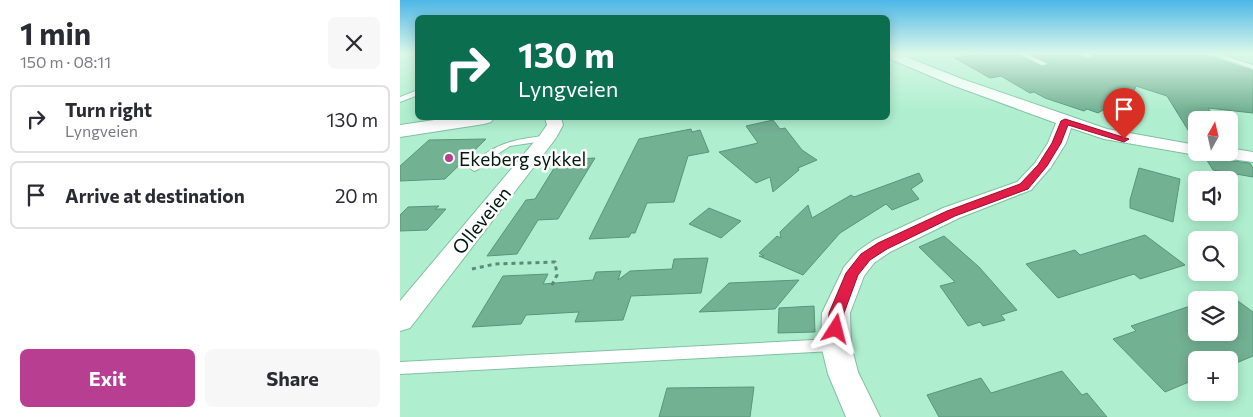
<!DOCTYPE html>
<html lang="en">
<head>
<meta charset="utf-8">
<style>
	body { margin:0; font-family:Commissioner,sans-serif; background:#f7f7f7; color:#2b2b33; height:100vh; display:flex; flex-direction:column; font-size:19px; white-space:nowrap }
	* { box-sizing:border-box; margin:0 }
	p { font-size:16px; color:#7c7c81 }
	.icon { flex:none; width:28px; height:28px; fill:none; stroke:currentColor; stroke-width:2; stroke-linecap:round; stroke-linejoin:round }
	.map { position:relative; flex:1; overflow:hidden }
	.sheet { display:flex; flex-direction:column; background:#fff; width:400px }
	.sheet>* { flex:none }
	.banner { position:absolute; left:15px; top:15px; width:475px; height:105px; border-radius:8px; box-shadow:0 2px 12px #0003; background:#0b6e4f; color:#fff; overflow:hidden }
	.needle { width:32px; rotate:8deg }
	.fabs { position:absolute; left:788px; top:111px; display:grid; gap:10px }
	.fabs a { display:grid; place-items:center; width:50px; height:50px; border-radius:8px; background:#fff; box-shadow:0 2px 12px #0003; font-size:25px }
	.pin { position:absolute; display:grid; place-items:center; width:42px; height:42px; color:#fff; margin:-51px -21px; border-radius:50% 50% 50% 0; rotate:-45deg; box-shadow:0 0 5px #0007 }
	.pin .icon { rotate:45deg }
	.me { position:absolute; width:55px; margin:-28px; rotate:9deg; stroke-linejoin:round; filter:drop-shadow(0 0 4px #0008) }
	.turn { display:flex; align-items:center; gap:18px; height:105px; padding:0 20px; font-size:22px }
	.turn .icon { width:65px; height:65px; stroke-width:2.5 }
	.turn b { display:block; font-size:35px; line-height:42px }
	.round { display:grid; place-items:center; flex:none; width:52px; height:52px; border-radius:8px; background:#f7f7f7 }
	.headline { display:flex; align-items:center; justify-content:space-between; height:85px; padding:0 20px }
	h1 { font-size:30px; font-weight:700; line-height:38px }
	.cta { display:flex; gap:10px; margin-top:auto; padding:10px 20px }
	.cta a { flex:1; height:58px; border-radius:8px; background:#b73e91; color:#fff; font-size:20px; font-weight:700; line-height:58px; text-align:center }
	.cta a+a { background:#f7f7f7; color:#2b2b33 }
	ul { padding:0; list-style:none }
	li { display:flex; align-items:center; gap:15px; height:68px; margin:0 10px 8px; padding:0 10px; border:2px solid #e1e1e2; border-radius:8px }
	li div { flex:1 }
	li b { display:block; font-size:19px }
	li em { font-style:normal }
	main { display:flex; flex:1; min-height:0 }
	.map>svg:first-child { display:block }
	.building { fill:#73b193; stroke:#589679 }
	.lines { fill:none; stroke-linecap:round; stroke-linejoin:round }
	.service-casing { stroke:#81c0a1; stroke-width:2 }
	.minor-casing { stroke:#81c0a1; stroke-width:2 }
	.tertiary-casing { stroke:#81c0a1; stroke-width:2 }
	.path { stroke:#5d8a74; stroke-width:3; stroke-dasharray:4 4; stroke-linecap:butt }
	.service { fill:#fff; fill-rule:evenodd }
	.minor { fill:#fff; fill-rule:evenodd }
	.tertiary { fill:#fff; fill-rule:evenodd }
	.route { fill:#e11d48; stroke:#92132f }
	.poi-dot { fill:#b73e91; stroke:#fff; stroke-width:2 }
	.labels { text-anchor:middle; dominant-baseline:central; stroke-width:5; stroke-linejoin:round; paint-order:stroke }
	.poi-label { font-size:19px; fill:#01190e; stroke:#fff; text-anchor:start }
	.street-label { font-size:19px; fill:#01190e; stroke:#fff }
</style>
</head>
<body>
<main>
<section class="sheet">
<div class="headline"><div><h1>1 min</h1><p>150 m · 08:11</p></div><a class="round"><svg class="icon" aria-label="close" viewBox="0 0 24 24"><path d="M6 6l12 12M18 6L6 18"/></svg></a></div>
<ul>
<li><svg class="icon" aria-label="right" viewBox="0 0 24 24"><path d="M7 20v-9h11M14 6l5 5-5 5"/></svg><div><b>Turn right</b><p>Lyngveien</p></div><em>130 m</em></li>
<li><svg class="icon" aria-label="arrive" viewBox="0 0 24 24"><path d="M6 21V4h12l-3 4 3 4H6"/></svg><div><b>Arrive at destination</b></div><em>20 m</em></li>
</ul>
<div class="cta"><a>Exit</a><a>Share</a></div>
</section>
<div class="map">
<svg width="853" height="417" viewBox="0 0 853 417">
	<rect width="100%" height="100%" fill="#afefcf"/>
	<!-- building -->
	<g class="building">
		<path d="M 585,53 L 615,53 L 642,67 L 649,63 L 629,53 L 676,53 L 688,60 L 694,57 L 690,53 L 799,53 L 853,71 L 853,113 L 808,108 L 816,120 L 796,120 L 796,143 L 767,96 L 736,86 L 728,106 L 717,102 L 698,113 L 687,109 L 684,111 L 645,98 L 634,92 L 630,93 L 601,76 L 590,78 L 555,58 Z"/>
		<path d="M 373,120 L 380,129 L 385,128 L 402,150 L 417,160 L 398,168 L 399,170 L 373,192 L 370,177 L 356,183 L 319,152 L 358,143 L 346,126 Z"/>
		<path d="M 291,129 L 292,132 L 300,130 L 309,152 L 288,156 L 274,202 L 247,203 L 235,233 L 231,233 L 229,237 L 189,239 L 239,139 Z"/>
		<path d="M 86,139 L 45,179 L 0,181 L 0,166 L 29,140 Z"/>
		<path d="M 803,154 L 808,158 L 850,163 L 853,168 L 853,177 L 813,170 Z"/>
		<path d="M 195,158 L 158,219 L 138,220 L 117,254 L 87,256 L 126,200 L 135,199 L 159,160 Z"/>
		<path d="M 739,168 L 780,179 L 773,222 L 730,208 L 730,200 Z"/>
		<path d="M 519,173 L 523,181 L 511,189 L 519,199 L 492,210 L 486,204 L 440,233 L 403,275 L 359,256 L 364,256 L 359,253 L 377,236 L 381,238 L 380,232 L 408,205 L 412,218 L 451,195 L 454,197 Z"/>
		<path d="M 39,206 L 35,209 L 46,209 L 27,230 L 0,231 L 0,215 L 8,207 Z"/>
		<path d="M 309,208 L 341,221 L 321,238 L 289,224 Z"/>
		<path d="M 745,235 L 785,265 L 740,279 L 734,274 L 658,298 L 626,264 L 675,250 L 680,255 Z"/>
		<path d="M 544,236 L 579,267 L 617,310 L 601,315 L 605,320 L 583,326 L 580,322 L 568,326 L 540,286 L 555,282 L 519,247 Z"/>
		<path d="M 308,258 L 301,293 L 231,296 L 223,320 L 175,322 L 179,312 L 126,315 L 121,324 L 72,327 L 103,276 L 148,274 L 143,284 L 193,280 L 196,272 L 221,271 L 218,280 L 230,271 L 272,269 L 274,259 Z"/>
		<path d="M 399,280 L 375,309 L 299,312 L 329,283 Z"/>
		<path d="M 827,293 L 853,312 L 853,356 L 829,366 L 829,360 L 796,360 L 796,379 L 765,392 L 713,339 L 736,331 L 731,326 L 796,304 L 796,332 L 829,332 L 829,300 L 807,300 Z"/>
		<path d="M 414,306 L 415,332 L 378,333 L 379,308 Z"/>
		<path d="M 662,371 L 682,395 L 687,393 L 707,417 L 539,417 L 527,395 L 581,378 L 591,393 Z"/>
		<path d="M 354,387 L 350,417 L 259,417 L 267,388 Z"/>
	</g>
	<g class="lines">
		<!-- service casing -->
		<g class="service-casing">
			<g id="service">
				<path d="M 617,53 L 625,53 L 647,64 L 642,65 Z"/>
				<path d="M 678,53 L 686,53 L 692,56 L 689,58 Z"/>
				<path d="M 807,53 L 816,53 L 853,65 L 853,69 Z"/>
				<path d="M 18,90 L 18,95 L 0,102 L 0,97 Z"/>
				<path d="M 147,136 L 151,138 L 150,140 L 110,146 L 96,155 L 77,170 L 74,171 L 70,168 C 90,144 117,138 147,136 Z"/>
				<path d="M 433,339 L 438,341 L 440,345 L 438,349 L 433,351 L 0,374 L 0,362 Z"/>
			</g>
		</g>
		<!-- minor casing -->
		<g class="minor-casing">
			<g id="minor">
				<path d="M 488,53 L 496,53 L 562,79 L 707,129 L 796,145 L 796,152 L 803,152 L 796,155 L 704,139 L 671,128 L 666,143 L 651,167 L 631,190 L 559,218 L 490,252 L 474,263 L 464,276 L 450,313 L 451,345 L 458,372 L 480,417 L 446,417 L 428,374 L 421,345 L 422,313 L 444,267 L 458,251 L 474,240 L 543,208 L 617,182 L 635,163 L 648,143 L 656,123 L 552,85 L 488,58 Z"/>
				<path d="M 145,118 L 161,118 L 163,125 L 156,138 L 10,328 L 0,331 L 0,301 L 140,135 L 147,125 Z"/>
				<path d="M 829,148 L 853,152 L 853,162 L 808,156 L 805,152 L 829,152 Z"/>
			</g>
		</g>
		<!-- tertiary casing -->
		<g class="tertiary-casing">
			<path id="tertiary" d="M 48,118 L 94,118 L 91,122 L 84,124 L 0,137 L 0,125 Z"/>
		</g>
		<!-- path -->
		<path class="path" d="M 72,269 L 95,264 L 155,262 L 157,275 L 151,287"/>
		<!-- service -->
		<use href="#service" class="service"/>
		<!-- minor -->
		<use href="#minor" class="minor"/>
		<!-- tertiary -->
		<use href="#tertiary" class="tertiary"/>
	</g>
	<!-- sky -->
	<linearGradient id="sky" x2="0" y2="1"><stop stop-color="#4db7e7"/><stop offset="0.48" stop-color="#dbf8e9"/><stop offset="1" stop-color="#dbf8e9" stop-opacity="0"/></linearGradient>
	<rect width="853" height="111" fill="url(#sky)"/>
	<!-- route -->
	<path class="route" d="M 665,119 L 729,139 L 724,142 L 668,125 L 661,143 L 647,166 L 628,189 L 555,216 L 487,249 L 470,260 L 458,275 L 444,313 L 444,329 L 441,333 L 436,335 L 431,333 L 428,329 L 429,313 L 446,273 L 461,254 L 478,243 L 547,211 L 620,184 L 638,165 L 652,143 L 661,121 Z"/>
	<!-- markers -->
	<circle class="poi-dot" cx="49" cy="158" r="5"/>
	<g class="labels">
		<!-- poi labels -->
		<g class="poi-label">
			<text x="59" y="158">Ekeberg sykkel</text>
		</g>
		<!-- street labels -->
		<g class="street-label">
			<text transform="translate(81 220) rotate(-51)">Olleveien</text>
		</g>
	</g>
</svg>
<div class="fabs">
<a><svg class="needle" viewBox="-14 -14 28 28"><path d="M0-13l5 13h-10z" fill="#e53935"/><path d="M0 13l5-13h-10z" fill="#7c7c81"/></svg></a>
<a><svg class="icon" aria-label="sound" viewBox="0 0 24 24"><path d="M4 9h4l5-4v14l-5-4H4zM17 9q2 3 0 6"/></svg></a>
<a><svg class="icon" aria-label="search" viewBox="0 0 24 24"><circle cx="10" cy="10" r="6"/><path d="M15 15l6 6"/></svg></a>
<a><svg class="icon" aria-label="layers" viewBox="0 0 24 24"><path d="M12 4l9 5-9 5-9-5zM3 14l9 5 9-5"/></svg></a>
<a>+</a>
</div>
<div class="pin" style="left:724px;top:139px;background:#d93025"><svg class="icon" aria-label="arrive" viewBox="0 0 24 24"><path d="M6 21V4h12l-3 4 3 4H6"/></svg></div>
<svg class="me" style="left:436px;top:329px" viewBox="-20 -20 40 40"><path d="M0-17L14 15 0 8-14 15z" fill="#e11d48" stroke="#fff" stroke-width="4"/></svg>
<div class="banner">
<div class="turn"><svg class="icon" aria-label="right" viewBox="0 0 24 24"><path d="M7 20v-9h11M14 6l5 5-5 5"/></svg><div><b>130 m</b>Lyngveien</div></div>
</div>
</div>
</main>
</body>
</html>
